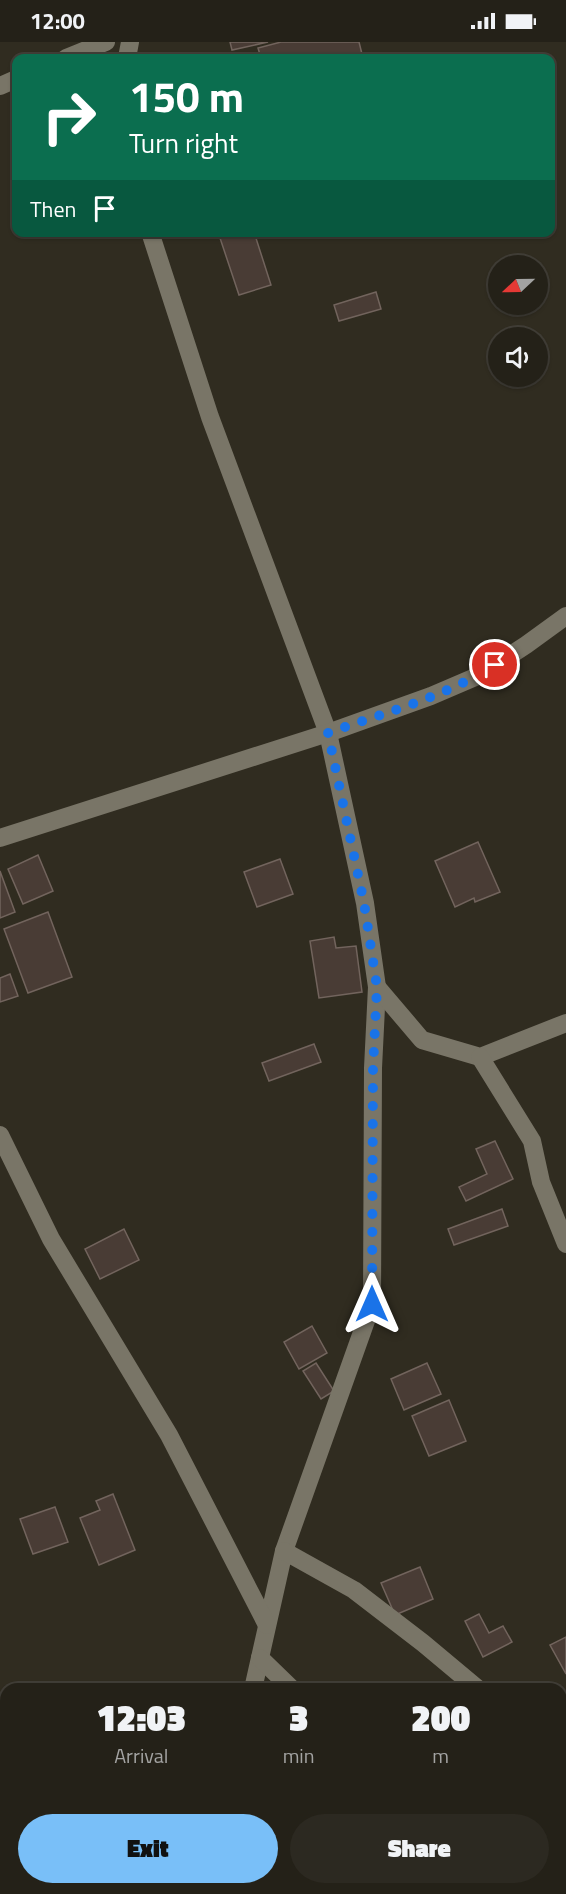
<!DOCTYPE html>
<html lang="en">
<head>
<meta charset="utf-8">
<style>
	body { margin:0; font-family:"Titillium Web",sans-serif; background:#2c2921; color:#f1f3f6; height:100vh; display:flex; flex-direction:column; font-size:22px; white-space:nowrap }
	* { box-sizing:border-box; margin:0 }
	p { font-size:20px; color:#a3a3a2 }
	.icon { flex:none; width:33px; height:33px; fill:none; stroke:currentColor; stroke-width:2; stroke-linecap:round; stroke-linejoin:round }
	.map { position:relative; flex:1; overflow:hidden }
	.sheet { position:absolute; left:0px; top:1641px; width:567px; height:212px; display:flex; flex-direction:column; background:#242118; border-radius:18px 18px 0 0; box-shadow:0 2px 4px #0004,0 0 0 2px #413e37 }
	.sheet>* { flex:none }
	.hud { position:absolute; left:12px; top:12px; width:543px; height:183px; border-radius:12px; box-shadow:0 2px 4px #0004,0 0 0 2px #413e37; background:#0b6e4f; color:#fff; overflow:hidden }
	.needle { width:39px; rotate:248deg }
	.controls { position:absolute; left:488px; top:213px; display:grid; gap:12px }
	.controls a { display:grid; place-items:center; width:60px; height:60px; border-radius:50%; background:#242118; box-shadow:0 2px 4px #0004,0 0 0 2px #413e37; font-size:30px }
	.pin { position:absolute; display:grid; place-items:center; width:51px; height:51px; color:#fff; margin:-26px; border:3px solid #fff; border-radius:50%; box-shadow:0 2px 6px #0007 }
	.me { position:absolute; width:66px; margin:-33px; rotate:0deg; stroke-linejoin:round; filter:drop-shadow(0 0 4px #0008) }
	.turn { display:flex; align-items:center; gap:21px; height:126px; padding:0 18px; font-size:27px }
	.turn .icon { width:78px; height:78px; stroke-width:2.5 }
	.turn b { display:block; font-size:42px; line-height:51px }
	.then { display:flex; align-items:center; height:57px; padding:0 18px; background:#0003; gap:12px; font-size:22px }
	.eta { display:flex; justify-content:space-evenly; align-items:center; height:102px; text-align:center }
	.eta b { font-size:36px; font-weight:800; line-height:42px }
	.button { display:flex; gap:12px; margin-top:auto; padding:12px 18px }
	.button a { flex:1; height:69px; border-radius:36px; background:#79bff8; color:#111; font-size:24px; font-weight:800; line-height:69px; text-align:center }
	.button a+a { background:#2c2921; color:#f1f3f6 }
	.status { display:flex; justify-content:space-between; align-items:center; height:42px; padding:0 30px; background:#242118; direction:ltr }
	.status svg { height:16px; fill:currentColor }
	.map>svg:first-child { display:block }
	.building { fill:#493c35; stroke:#72645d; stroke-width:1.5 }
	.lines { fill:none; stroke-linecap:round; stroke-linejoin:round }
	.minor { stroke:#797567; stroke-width:18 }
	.route { stroke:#1a73e8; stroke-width:10; stroke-dasharray:0 18 }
</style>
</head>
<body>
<div class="status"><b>12:00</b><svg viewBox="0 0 49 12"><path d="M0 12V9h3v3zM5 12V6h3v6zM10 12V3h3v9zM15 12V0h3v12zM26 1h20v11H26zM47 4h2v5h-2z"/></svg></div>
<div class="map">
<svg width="566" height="1852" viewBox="0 0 566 1852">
	<rect width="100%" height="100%" fill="#302c20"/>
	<!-- building -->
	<g class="building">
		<path d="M 230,0 L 268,0 L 232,8 Z"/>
		<path d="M 281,0 L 359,0 L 363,16 L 261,16 L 258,6 Z"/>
		<path d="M 218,190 L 254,190 L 271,243 L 239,253 Z"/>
		<path d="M 376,250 L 381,267 L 339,279 L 334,263 Z"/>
		<path d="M 478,800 L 500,850 L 475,860 L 474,856 L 455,865 L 435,819 Z"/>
		<path d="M 38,813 L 53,849 L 23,862 L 8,827 Z"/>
		<path d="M 280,817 L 293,852 L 257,865 L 244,830 Z"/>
		<path d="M 0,829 L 15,870 L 0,876 Z"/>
		<path d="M 48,870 L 72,935 L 28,951 L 4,887 Z"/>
		<path d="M 334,895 L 336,906 L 356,904 L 362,950 L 319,956 L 310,899 Z"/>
		<path d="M 10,932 L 18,954 L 0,960 L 0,936 Z"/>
		<path d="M 314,1002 L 321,1020 L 269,1039 L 262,1021 Z"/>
		<path d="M 495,1099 L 513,1137 L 466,1159 L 459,1145 L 487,1132 L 476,1107 Z"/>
		<path d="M 502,1167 L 508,1184 L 454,1203 L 448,1187 Z"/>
		<path d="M 124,1187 L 139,1218 L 100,1237 L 85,1207 Z"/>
		<path d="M 312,1284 L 327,1311 L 299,1327 L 284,1300 Z"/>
		<path d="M 316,1321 L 334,1349 L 321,1357 L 303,1329 Z"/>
		<path d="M 427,1321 L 441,1352 L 404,1368 L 391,1337 Z"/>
		<path d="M 449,1358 L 466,1399 L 429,1414 L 412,1374 Z"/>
		<path d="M 113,1452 L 135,1508 L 99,1523 L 80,1476 L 100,1468 L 96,1459 Z"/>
		<path d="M 55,1465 L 68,1500 L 33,1512 L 20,1477 Z"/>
		<path d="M 420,1525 L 433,1557 L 395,1573 L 381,1541 Z"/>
		<path d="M 479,1572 L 489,1591 L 503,1584 L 512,1600 L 483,1615 L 465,1579 Z"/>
		<path d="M 566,1595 L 566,1632 L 550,1603 Z"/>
		<path d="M 566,1680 L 566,1704 L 561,1698 L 561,1684 Z"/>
	</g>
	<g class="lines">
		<!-- minor -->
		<g class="minor">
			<path d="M 66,16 L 106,0"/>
			<path d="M 127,16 L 130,0"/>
			<path d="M 0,44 L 16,37"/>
			<path d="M 150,190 L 210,375 L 328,691 L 365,861 L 377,945 L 373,1026 L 372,1262 L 284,1509 L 253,1647"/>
			<path d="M 0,796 L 328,691 L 431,654 L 480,633 L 526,603 L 566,574"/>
			<path d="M 377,945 L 422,998 L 480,1015 L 566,981"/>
			<path d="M 480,1015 L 532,1099 L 541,1140 L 566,1202"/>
			<path d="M 0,1093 L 51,1197 L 169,1393 L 267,1583"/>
			<path d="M 284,1509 L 354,1548 L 423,1601 L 478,1647"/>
			<path d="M 260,1616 L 292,1647"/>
			<path d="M 561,1727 L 566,1733"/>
			<path d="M 482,1846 L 486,1852"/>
			<path d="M 206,1852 L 207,1846"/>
		</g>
	</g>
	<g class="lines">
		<!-- route -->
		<path class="route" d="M 372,1262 L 373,1026 L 377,945 L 364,861 L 328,691 C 384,671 445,655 495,623"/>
	</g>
</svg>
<div class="controls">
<a><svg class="needle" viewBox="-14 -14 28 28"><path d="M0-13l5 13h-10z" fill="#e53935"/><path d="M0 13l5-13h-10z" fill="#a3a3a2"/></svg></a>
<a><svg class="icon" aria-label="sound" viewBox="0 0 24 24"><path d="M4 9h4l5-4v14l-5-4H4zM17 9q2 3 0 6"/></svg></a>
</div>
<div class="pin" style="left:495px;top:623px;background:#d93025"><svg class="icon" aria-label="arrive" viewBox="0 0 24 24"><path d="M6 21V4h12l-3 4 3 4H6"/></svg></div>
<svg class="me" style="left:372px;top:1262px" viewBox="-20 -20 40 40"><path d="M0-17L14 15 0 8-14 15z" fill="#1a73e8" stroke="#fff" stroke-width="4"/></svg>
<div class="hud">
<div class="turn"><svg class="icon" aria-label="right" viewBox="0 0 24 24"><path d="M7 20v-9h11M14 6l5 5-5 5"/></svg><div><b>150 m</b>Turn right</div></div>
<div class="then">Then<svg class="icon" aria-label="arrive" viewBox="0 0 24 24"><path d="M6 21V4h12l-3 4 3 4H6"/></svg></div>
</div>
<section class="sheet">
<div class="eta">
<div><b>12:03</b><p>Arrival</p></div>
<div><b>3</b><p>min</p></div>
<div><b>200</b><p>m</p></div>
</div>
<div class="button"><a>Exit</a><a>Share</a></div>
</section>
</div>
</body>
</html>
